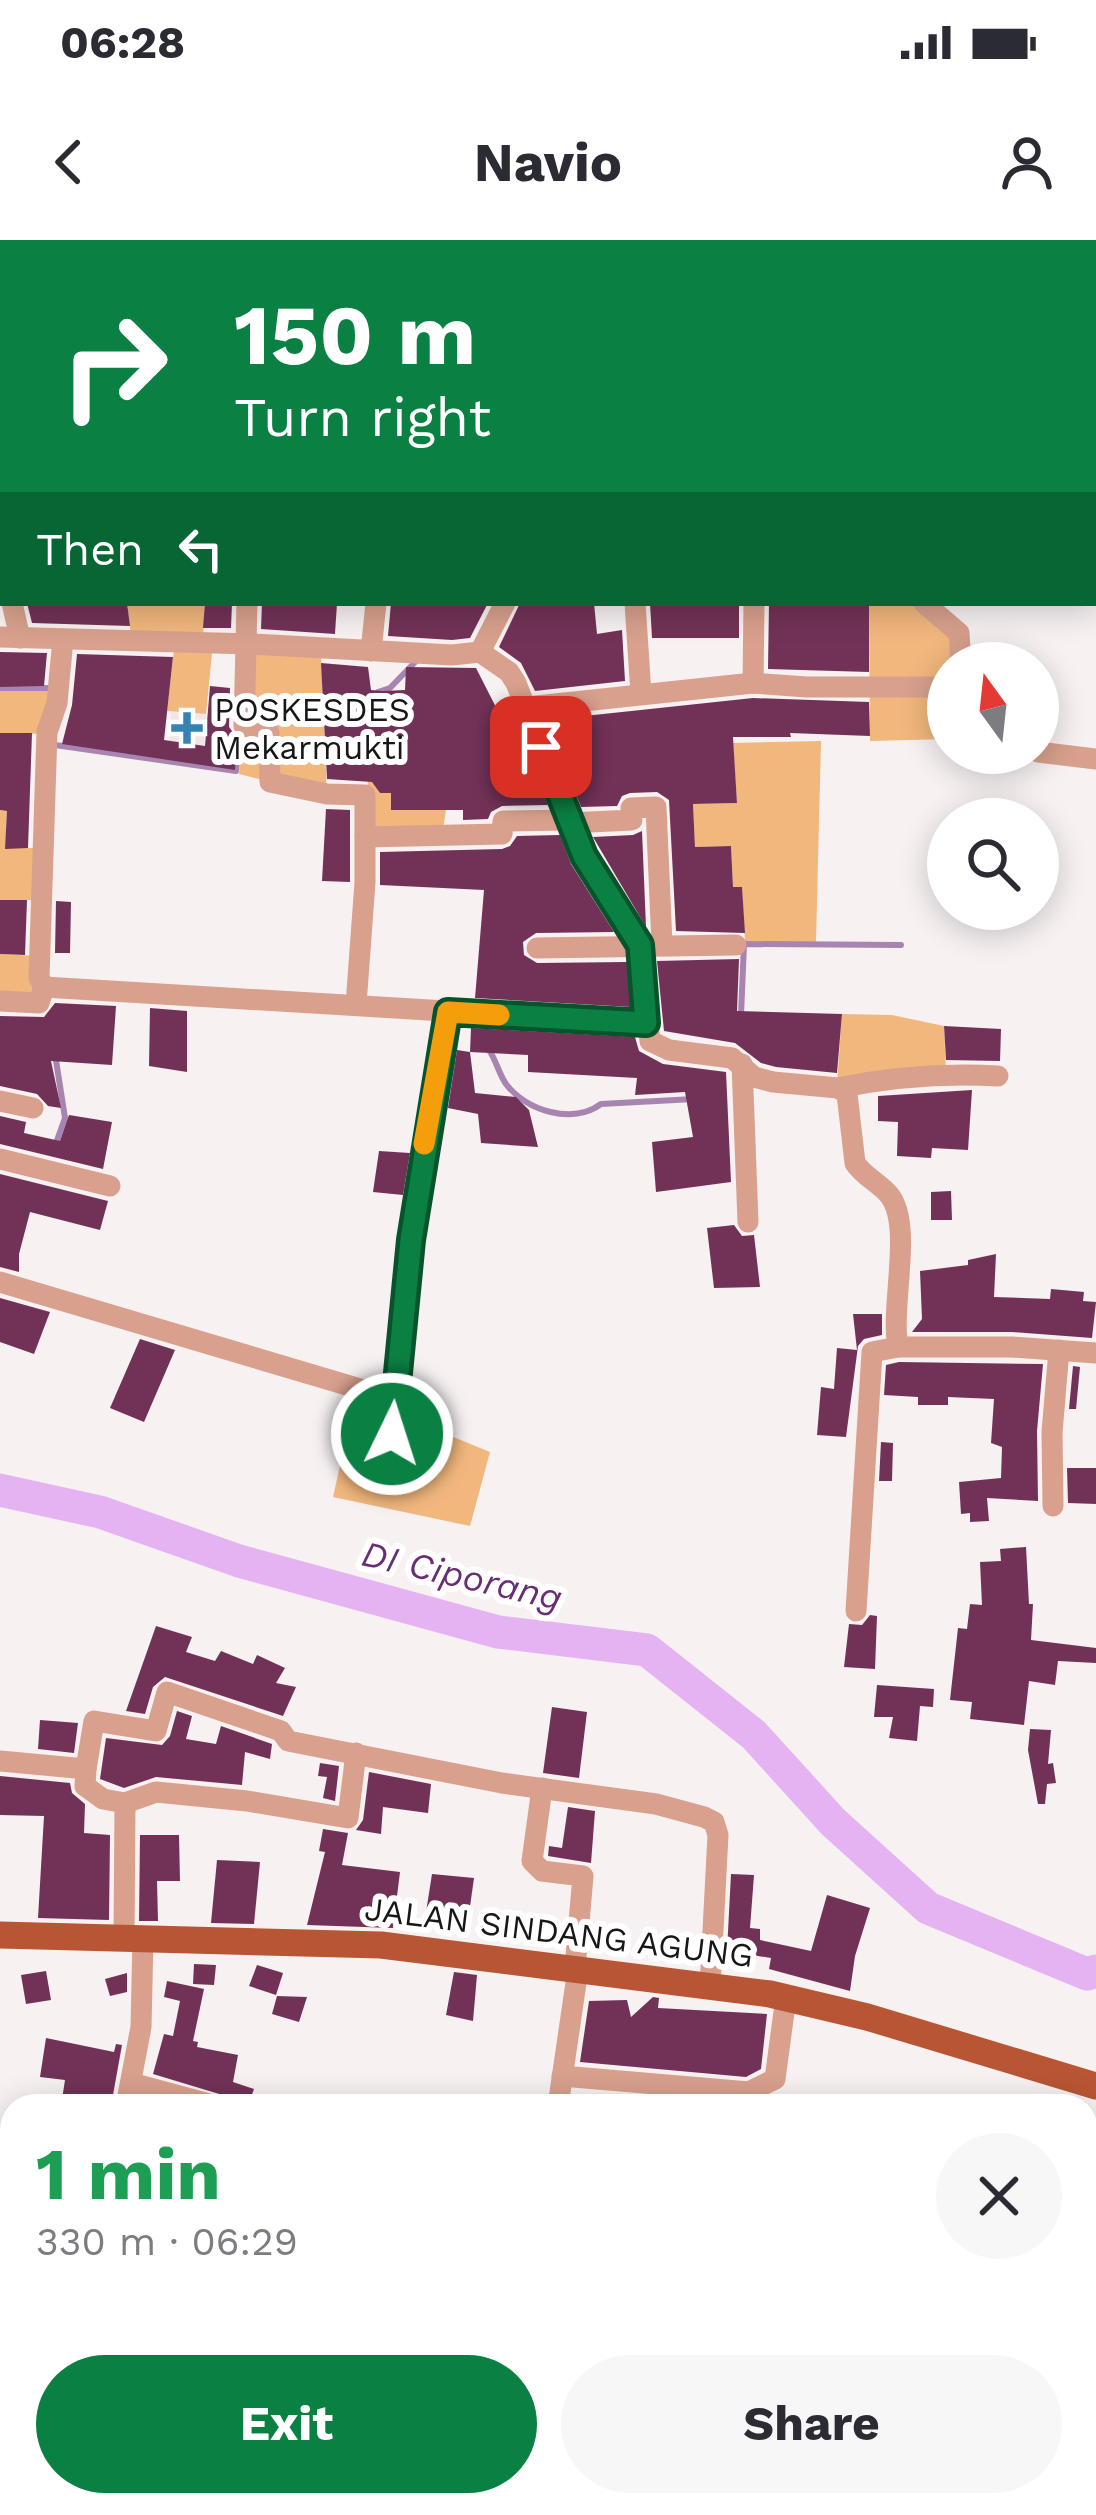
<!DOCTYPE html>
<html lang="en">
<head>
<meta charset="utf-8">
<style>
	body { margin:0; font-family:"Work Sans",sans-serif; background:#f7f7f7; color:#2b2b33; height:100vh; display:flex; flex-direction:column; font-size:45px; white-space:nowrap }
	* { box-sizing:border-box; margin:0 }
	p { font-size:39px; color:#7c7c81 }
	.icon { flex:none; width:66px; height:66px; fill:none; stroke:currentColor; stroke-width:2; stroke-linecap:round; stroke-linejoin:round }
	.map { position:relative; flex:1; overflow:hidden }
	.drawer { position:absolute; left:0px; top:1854px; width:1098px; height:423px; display:flex; flex-direction:column; background:#fff; border-radius:36px 36px 0 0; box-shadow:0 6px 30px #0003 }
	.drawer>* { flex:none }
	.guide { position:absolute; left:0px; top:0px; width:1098px; height:366px; box-shadow:0 6px 30px #0003; background:#0b8043; color:#fff; overflow:hidden }
	.needle { width:78px; rotate:345deg }
	.controls { position:absolute; left:927px; top:402px; display:grid; gap:24px }
	.controls a { display:grid; place-items:center; width:132px; height:132px; border-radius:50%; background:#fff; box-shadow:0 6px 30px #0003; font-size:60px }
	.pin { position:absolute; display:grid; place-items:center; width:102px; height:102px; color:#fff; margin:-51px; border-radius:24px; box-shadow:0 6px 18px #0006 }
	.me { position:absolute; width:132px; margin:-66px; rotate:4deg; stroke-linejoin:round; filter:drop-shadow(0 0 9px #0008) }
	.turn { display:flex; align-items:center; gap:42px; height:252px; padding:0 36px; font-size:54px }
	.turn .icon { width:156px; height:156px; stroke-width:2.5 }
	.turn b { display:block; font-size:84px; line-height:102px }
	.then { display:flex; align-items:center; height:114px; padding:0 36px; background:#0003; gap:24px; font-size:45px }
	.round { display:grid; place-items:center; flex:none; width:126px; height:126px; border-radius:63px; background:#f7f7f7 }
	.head { display:flex; align-items:center; justify-content:space-between; height:204px; padding:0 36px }
	h1 { font-size:72px; font-weight:700; line-height:90px; color:#1e9e55 }
	.primary-button { display:flex; gap:24px; margin-top:auto; padding:24px 36px }
	.primary-button a { flex:1; height:138px; border-radius:72px; background:#0b8043; color:#fff; font-size:48px; font-weight:700; line-height:138px; text-align:center }
	.primary-button a+a { background:#f7f7f7; color:#2b2b33 }
	.status { display:flex; justify-content:space-between; align-items:center; height:84px; padding:0 60px; background:#fff; direction:ltr }
	.status svg { height:33px; fill:currentColor }
	header { display:flex; justify-content:space-between; align-items:center; height:156px; padding:0 36px; background:#fff; font-size:54px; font-weight:700 }
	.map>svg:first-child { display:block }
	.built { fill:#f3e4e5 }
	.green { fill:#f1b77d }
	.water { fill:#e6b3f2; stroke:#a884b0; stroke-width:3 }
	.lines { fill:none; stroke-linecap:round; stroke-linejoin:round }
	.stream { stroke:#a884b0; stroke-width:6 }
	.river { stroke:#e6b3f2; stroke-width:33 }
	.building { fill:#723257 }
	.minor { stroke:#d8a08d; stroke-width:21 }
	.major { stroke:#b85534; stroke-width:27 }
	.route-casing { stroke:#07532c; stroke-width:30 }
	.route { stroke:#0b8043; stroke-width:21 }
	.slow { stroke:#f59e0b; stroke-width:21 }
	.poi-dot { fill:#3682b5; stroke:#fff; stroke-width:4.5 }
	.labels { text-anchor:middle; dominant-baseline:central; stroke-width:12; stroke-linejoin:round; paint-order:stroke }
	.poi-label { font-size:33px; fill:#181616; stroke:#fff; text-anchor:start }
	.street-label { font-size:33px; fill:#181616; stroke:#fff }
	.water-label { font-size:36px; font-style:italic; fill:#692d76; stroke:#fff }
</style>
</head>
<body>
<div class="status"><b>06:28</b><svg viewBox="0 0 49 12"><path d="M0 12V9h3v3zM5 12V6h3v6zM10 12V3h3v9zM15 12V0h3v12zM26 1h20v11H26zM47 4h2v5h-2z"/></svg></div>
<header><svg class="icon" aria-label="back" viewBox="0 0 24 24"><path d="M15 5l-7 7 7 7"/></svg>Navio<svg class="icon" aria-label="person" viewBox="0 0 24 24"><circle cx="12" cy="8" r="4"/><path d="M4 21q1-7 8-7t8 7"/></svg></header>
<div class="map">
<svg width="1096" height="2275" viewBox="0 0 1096 2275">
	<rect width="100%" height="100%" fill="#f7f1f2"/>
	<!-- built -->
	<path class="built" d="M 171,472 L 206,474 L 204,506 L 169,501 Z"/>
	<!-- green -->
	<g class="green">
		<path d="M 707,0 L 1096,0 L 1096,2 L 709,3 Z"/>
		<path d="M 127,363 L 205,363 L 203,398 L 131,395 Z"/>
		<path d="M 869,363 L 917,363 L 954,395 L 956,423 L 948,423 L 948,499 L 870,501 Z"/>
		<path d="M 174,410 L 212,413 L 206,474 L 167,471 Z"/>
		<path d="M 253,411 L 321,412 L 327,556 L 239,534 Z"/>
		<path d="M 54,449 L 44,494 L 0,493 L 0,450 Z"/>
		<path d="M 821,501 L 816,702 L 745,702 L 742,648 L 733,647 L 731,606 L 695,607 L 693,564 L 737,563 L 733,503 Z"/>
		<path d="M 368,517 L 446,570 L 442,595 L 367,595 Z"/>
		<path d="M 0,570 L 7,571 L 6,608 L 42,608 L 39,660 L 0,660 Z"/>
		<path d="M 0,714 L 37,716 L 38,762 L 0,760 Z"/>
		<path d="M 842,774 L 892,775 L 944,786 L 946,832 L 837,844 Z"/>
		<path d="M 446,1194 L 490,1212 L 470,1286 L 333,1257 L 346,1199 L 390,1203 Z"/>
	</g>
	<!-- water -->
	<path class="water" d="M 429,0 L 707,0 L 709,3 L 432,3 Z"/>
	<g class="lines">
		<!-- stream -->
		<g class="stream">
			<path d="M 373,0 L 377,3"/>
			<path d="M 1019,3 L 1021,0"/>
			<path d="M 0,448 L 50,448"/>
			<path d="M 378,452 L 390,448 L 418,419"/>
			<path d="M 263,481 L 312,477 L 327,471"/>
			<path d="M 55,505 L 236,531 L 241,489"/>
			<path d="M 741,775 L 744,704 L 901,705"/>
			<path d="M 489,810 C 496,820 499,834 506,844 C 526,871 573,885 601,864 L 694,859"/>
			<path d="M 55,906 L 65,878 L 55,814"/>
		</g>
		<!-- river -->
		<path class="river" d="M 0,1250 L 100,1272 L 239,1321 L 498,1392 L 647,1410 L 754,1495 L 833,1582 L 928,1668 L 1087,1734 L 1096,1731"/>
	</g>
	<!-- building -->
	<g class="building">
		<path d="M 27,363 L 127,363 L 130,386 L 32,383 Z"/>
		<path d="M 205,363 L 232,363 L 231,388 L 203,388 Z"/>
		<path d="M 262,363 L 337,363 L 335,394 L 261,389 Z"/>
		<path d="M 391,363 L 488,363 L 470,398 L 452,400 L 388,396 Z"/>
		<path d="M 520,363 L 594,363 L 597,394 L 622,390 L 625,441 L 535,451 L 521,423 L 499,407 Z"/>
		<path d="M 650,363 L 739,363 L 739,398 L 652,398 Z"/>
		<path d="M 769,363 L 869,363 L 869,432 L 768,429 Z"/>
		<path d="M 0,412 L 47,413 L 44,446 L 0,447 Z"/>
		<path d="M 77,414 L 173,417 L 164,500 L 205,506 L 210,446 L 230,448 L 229,487 L 238,499 L 235,530 L 62,504 L 72,465 Z"/>
		<path d="M 321,423 L 368,427 L 371,450 L 383,451 L 405,450 L 406,427 L 476,428 L 503,481 L 514,480 L 548,565 L 502,566 L 491,572 L 488,579 L 463,580 L 463,570 L 391,570 L 391,553 L 380,553 L 372,542 L 327,539 Z"/>
		<path d="M 753,458 L 869,462 L 870,496 L 790,493 L 791,497 L 733,497 L 737,563 L 693,564 L 695,607 L 731,606 L 733,647 L 742,647 L 745,693 L 676,691 L 669,560 L 657,552 L 630,553 L 622,556 L 617,566 L 581,567 L 547,480 Z"/>
		<path d="M 0,493 L 32,493 L 28,608 L 5,609 L 7,571 L 0,570 Z"/>
		<path d="M 326,569 L 350,570 L 350,642 L 322,641 Z"/>
		<path d="M 642,591 L 646,687 L 593,597 L 633,595 Z"/>
		<path d="M 560,595 L 571,624 L 614,692 L 536,693 L 523,702 L 524,715 L 537,723 L 627,722 L 631,767 L 475,758 L 484,650 L 380,645 L 380,612 L 502,609 L 510,606 L 517,596 Z"/>
		<path d="M 0,660 L 27,660 L 25,715 L 0,714 Z"/>
		<path d="M 56,661 L 71,662 L 70,713 L 55,713 Z"/>
		<path d="M 739,719 L 737,771 L 842,774 L 837,833 L 776,827 L 761,823 L 735,803 L 664,791 L 657,721 Z"/>
		<path d="M 55,763 L 116,766 L 112,825 L 51,821 L 61,868 L 48,866 L 37,854 L 0,846 L 0,776 L 44,777 Z"/>
		<path d="M 150,768 L 187,771 L 187,832 L 149,826 Z"/>
		<path d="M 944,786 L 1001,789 L 1000,821 L 946,820 Z"/>
		<path d="M 471,788 L 635,797 L 639,811 L 663,824 L 726,832 L 731,942 L 656,952 L 652,902 L 693,897 L 685,852 L 635,855 L 637,838 L 528,832 L 528,815 L 470,812 Z"/>
		<path d="M 457,810 L 470,812 L 475,853 L 516,857 L 529,870 L 538,907 L 481,903 L 478,874 L 448,868 Z"/>
		<path d="M 972,850 L 968,910 L 932,908 L 931,918 L 897,916 L 898,882 L 878,881 L 878,856 Z"/>
		<path d="M 69,875 L 112,882 L 103,929 L 0,904 L 0,876 L 26,882 L 24,893 L 60,901 Z"/>
		<path d="M 379,911 L 410,913 L 403,955 L 373,952 Z"/>
		<path d="M 0,934 L 108,961 L 100,990 L 30,972 L 19,1014 L 19,1032 L 0,1027 Z"/>
		<path d="M 951,951 L 952,980 L 931,980 L 931,952 Z"/>
		<path d="M 734,985 L 742,996 L 754,995 L 760,1047 L 714,1048 L 707,988 Z"/>
		<path d="M 996,1014 L 994,1057 L 1050,1059 L 1051,1049 L 1084,1052 L 1083,1061 L 1096,1062 L 1092,1098 L 1012,1092 L 912,1092 L 922,1079 L 920,1031 L 968,1025 L 968,1020 Z"/>
		<path d="M 0,1058 L 50,1072 L 34,1114 L 0,1102 Z"/>
		<path d="M 853,1074 L 882,1074 L 882,1095 L 864,1099 L 858,1106 L 846,1197 L 817,1195 L 821,1147 L 834,1149 L 837,1108 L 857,1110 Z"/>
		<path d="M 140,1099 L 175,1110 L 144,1182 L 110,1168 Z"/>
		<path d="M 899,1122 L 1043,1124 L 1037,1191 L 1038,1261 L 987,1258 L 989,1281 L 970,1282 L 970,1273 L 961,1274 L 959,1242 L 1001,1238 L 1002,1207 L 991,1203 L 994,1159 L 948,1157 L 948,1165 L 918,1165 L 918,1157 L 884,1155 L 886,1125 Z"/>
		<path d="M 1073,1126 L 1080,1127 L 1076,1169 L 1069,1169 Z"/>
		<path d="M 881,1202 L 893,1203 L 892,1241 L 879,1241 Z"/>
		<path d="M 1067,1228 L 1096,1228 L 1096,1264 L 1068,1263 Z"/>
		<path d="M 1026,1307 L 1029,1364 L 1033,1364 L 1031,1400 L 1096,1408 L 1096,1423 L 1058,1421 L 1055,1445 L 1029,1441 L 1024,1485 L 970,1479 L 972,1462 L 950,1460 L 958,1388 L 967,1389 L 970,1364 L 982,1365 L 980,1322 L 1001,1321 L 1000,1309 Z"/>
		<path d="M 870,1375 L 877,1376 L 875,1429 L 844,1427 L 849,1384 L 862,1385 Z"/>
		<path d="M 156,1386 L 192,1397 L 186,1412 L 215,1421 L 221,1411 L 253,1424 L 257,1415 L 285,1428 L 276,1443 L 296,1447 L 283,1476 L 165,1437 L 153,1447 L 145,1474 L 126,1471 Z"/>
		<path d="M 877,1445 L 934,1449 L 933,1467 L 920,1466 L 917,1501 L 889,1498 L 893,1477 L 874,1477 Z"/>
		<path d="M 552,1467 L 587,1472 L 579,1538 L 543,1533 Z"/>
		<path d="M 177,1471 L 192,1476 L 186,1499 L 216,1504 L 221,1486 L 272,1504 L 270,1519 L 245,1512 L 242,1545 L 156,1537 L 124,1548 L 100,1539 L 106,1498 L 162,1505 L 170,1496 Z"/>
		<path d="M 40,1480 L 78,1483 L 74,1513 L 38,1509 Z"/>
		<path d="M 1030,1489 L 1051,1490 L 1048,1524 L 1053,1523 L 1056,1543 L 1047,1544 L 1045,1564 L 1038,1564 L 1028,1510 Z"/>
		<path d="M 320,1523 L 339,1526 L 335,1561 L 323,1558 L 327,1537 L 318,1536 Z"/>
		<path d="M 369,1532 L 431,1544 L 428,1573 L 383,1567 L 381,1594 L 356,1590 L 363,1580 Z"/>
		<path d="M 0,1536 L 70,1543 L 72,1553 L 85,1564 L 84,1593 L 110,1595 L 109,1680 L 38,1678 L 44,1576 L 0,1575 Z"/>
		<path d="M 568,1567 L 595,1571 L 591,1623 L 548,1616 L 549,1606 L 562,1608 Z"/>
		<path d="M 323,1589 L 348,1593 L 342,1625 L 400,1632 L 393,1688 L 307,1685 L 325,1612 L 319,1611 Z"/>
		<path d="M 140,1595 L 179,1595 L 180,1641 L 157,1641 L 158,1681 L 139,1681 Z"/>
		<path d="M 217,1620 L 260,1622 L 254,1684 L 211,1683 Z"/>
		<path d="M 432,1634 L 474,1638 L 467,1688 L 424,1685 Z"/>
		<path d="M 731,1634 L 754,1635 L 750,1688 L 760,1689 L 760,1700 L 811,1711 L 827,1655 L 870,1668 L 855,1716 L 850,1751 L 769,1729 L 771,1718 L 727,1711 Z"/>
		<path d="M 194,1724 L 216,1725 L 214,1745 L 193,1744 Z"/>
		<path d="M 257,1725 L 283,1733 L 276,1755 L 249,1746 Z"/>
		<path d="M 46,1731 L 51,1760 L 26,1764 L 21,1735 Z"/>
		<path d="M 454,1732 L 477,1735 L 473,1781 L 446,1775 Z"/>
		<path d="M 127,1733 L 127,1752 L 110,1756 L 105,1739 Z"/>
		<path d="M 167,1741 L 204,1749 L 193,1801 L 198,1802 L 197,1807 L 238,1815 L 233,1842 L 254,1849 L 249,1863 L 153,1834 L 164,1794 L 173,1796 L 180,1761 L 164,1757 Z"/>
		<path d="M 277,1756 L 307,1757 L 299,1782 L 272,1774 Z"/>
		<path d="M 653,1757 L 659,1758 L 658,1768 L 767,1774 L 761,1829 L 746,1837 L 580,1822 L 589,1761 L 627,1760 L 631,1777 Z"/>
		<path d="M 46,1798 L 114,1812 L 116,1804 L 122,1805 L 111,1866 L 61,1866 L 65,1840 L 40,1837 Z"/>
	</g>
	<g class="lines">
		<!-- minor -->
		<g class="minor">
			<path d="M 88,3 L 89,0"/>
			<path d="M 297,3 L 297,0"/>
			<path d="M 0,92 L 3,92"/>
			<path d="M 1095,128 L 1096,128"/>
			<path d="M 12,363 L 20,398"/>
			<path d="M 247,363 L 244,486 L 269,493 L 270,542 L 327,554 L 365,555 L 365,642 L 356,765"/>
			<path d="M 635,363 L 641,454"/>
			<path d="M 924,363 L 959,393 L 961,423"/>
			<path d="M 0,397 L 252,404 L 452,415 L 480,412 L 505,363"/>
			<path d="M 371,411 L 376,363"/>
			<path d="M 480,412 L 509,432 L 516,443 L 584,616 L 640,705 L 650,801 L 669,810 L 732,818 L 754,837 L 773,842 L 838,848 L 847,854 L 855,923 C 864,937 880,943 890,956 C 913,987 890,1066 898,1107 L 1012,1107 L 1096,1113"/>
			<path d="M 753,443 L 754,363"/>
			<path d="M 527,467 L 753,443 L 807,447 L 948,447"/>
			<path d="M 1038,512 L 1096,519"/>
			<path d="M 570,583 L 632,580 L 631,568 L 656,567 L 662,705"/>
			<path d="M 365,597 L 502,594 L 503,581 L 568,580"/>
			<path d="M 537,708 L 736,705"/>
			<path d="M 44,747 L 39,738 L 47,492 L 57,463 L 63,399"/>
			<path d="M 0,761 L 39,763 L 44,747 L 646,783"/>
			<path d="M 742,824 L 748,982"/>
			<path d="M 838,848 C 892,837 943,833 998,836"/>
			<path d="M 0,861 L 33,868"/>
			<path d="M 0,919 L 110,946"/>
			<path d="M 0,1042 L 394,1159"/>
			<path d="M 392,1194 L 411,1000 L 448,773"/>
			<path d="M 1053,1266 L 1052,1192 L 1059,1110"/>
			<path d="M 856,1371 L 872,1112 L 898,1107"/>
			<path d="M 0,1521 L 86,1529 L 85,1546 L 103,1559 L 125,1563 L 124,1699"/>
			<path d="M 86,1529 L 94,1481 L 156,1491 L 167,1452 L 281,1491 L 288,1501 L 502,1543 L 656,1564 L 704,1577 L 714,1582 L 718,1595 L 710,1747"/>
			<path d="M 542,1548 L 532,1621 L 542,1631 L 583,1636 L 575,1728"/>
			<path d="M 125,1563 L 156,1552 L 247,1561 L 348,1578 L 356,1513"/>
			<path d="M 562,1836 L 749,1852 L 775,1839 L 786,1757"/>
			<path d="M 131,1843 L 216,1866"/>
			<path d="M 126,1866 L 141,1787 L 143,1698"/>
			<path d="M 558,1866 L 578,1729"/>
			<path d="M 0,2113 L 12,2113"/>
			<path d="M 527,2265 L 529,2275"/>
		</g>
		<!-- major -->
		<path class="major" d="M 0,1695 L 381,1705 L 770,1754 L 867,1777 L 1096,1846"/>
	</g>
	<g class="lines">
		<!-- route casing -->
		<g class="route-casing">
			<path id="route" d="M 392,1194 L 411,1000 L 448,772 L 646,783 L 640,705 L 584,616 L 541,507"/>
		</g>
		<!-- route -->
		<use href="#route" class="route"/>
		<!-- slow -->
		<path class="slow" d="M 424,904 L 448,772 L 499,775"/>
	</g>
	<!-- markers -->
	<path class="poi-dot" d="M181 470h12v12h12v12h-12v12h-12v-12h-12v-12h12z"/>
	<g class="labels">
		<!-- poi labels -->
		<g class="poi-label">
			<text x="214" y="469">POSKESDES<tspan x="214" dy="38">Mekarmukti</tspan></text>
		</g>
		<!-- street labels -->
		<g class="street-label">
			<text transform="translate(559 1692) rotate(7)">JALAN SINDANG AGUNG</text>
		</g>
		<!-- water labels -->
		<g class="water-label">
			<text transform="translate(462 1336) rotate(13)">DI Ciporang</text>
		</g>
	</g>
</svg>
<div class="controls">
<a><svg class="needle" viewBox="-14 -14 28 28"><path d="M0-13l5 13h-10z" fill="#e53935"/><path d="M0 13l5-13h-10z" fill="#7c7c81"/></svg></a>
<a><svg class="icon" aria-label="search" viewBox="0 0 24 24"><circle cx="10" cy="10" r="6"/><path d="M15 15l6 6"/></svg></a>
</div>
<div class="pin" style="left:541px;top:507px;background:#d93025"><svg class="icon" aria-label="arrive" viewBox="0 0 24 24"><path d="M6 21V4h12l-3 4 3 4H6"/></svg></div>
<svg class="me" style="left:392px;top:1194px" viewBox="-20 -20 40 40"><circle r="17" fill="#0b8043" stroke="#fff" stroke-width="3"/><path d="M0-11L8 9 0 5-8 9z" fill="#fff"/></svg>
<div class="guide">
<div class="turn"><svg class="icon" aria-label="right" viewBox="0 0 24 24"><path d="M7 20v-9h11M14 6l5 5-5 5"/></svg><div><b>150 m</b>Turn right</div></div>
<div class="then">Then<svg class="icon" aria-label="left" viewBox="0 0 24 24"><path d="M17 20v-9H6M10 6l-5 5 5 5"/></svg></div>
</div>
<section class="drawer">
<div class="head"><div><h1>1 min</h1><p>330 m · 06:29</p></div><a class="round"><svg class="icon" aria-label="close" viewBox="0 0 24 24"><path d="M6 6l12 12M18 6L6 18"/></svg></a></div>
<div class="primary-button"><a>Exit</a><a>Share</a></div>
</section>
</div>
</body>
</html>
